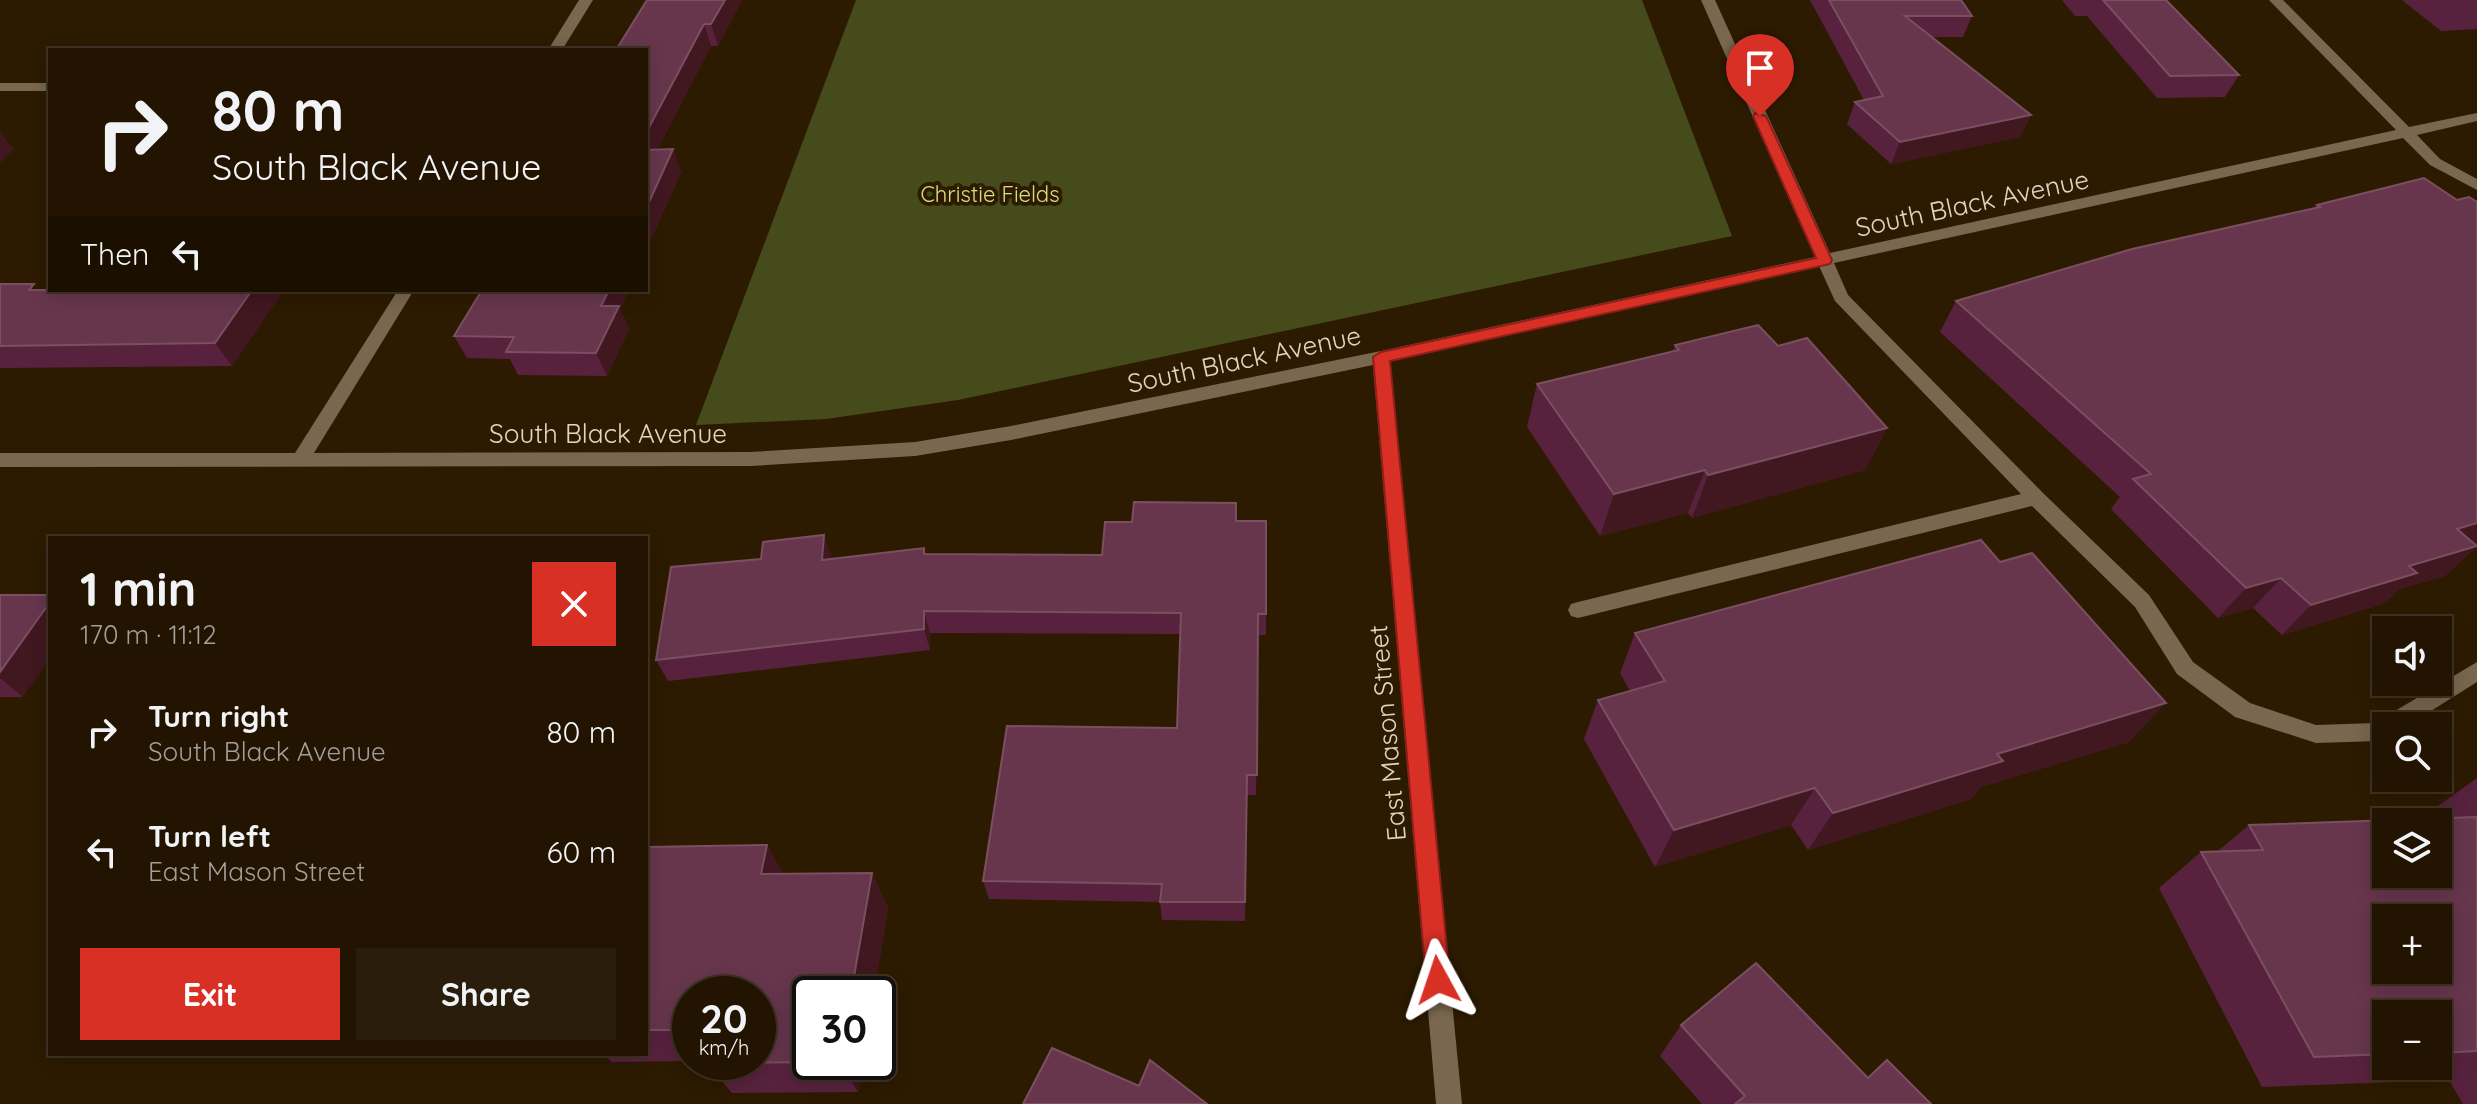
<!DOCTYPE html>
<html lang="en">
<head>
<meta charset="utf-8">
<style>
	body { margin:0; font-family:Quicksand,sans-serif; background:#2a1d0b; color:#f1f3f6; height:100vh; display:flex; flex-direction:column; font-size:30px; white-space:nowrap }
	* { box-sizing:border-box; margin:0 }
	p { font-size:26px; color:#a29e99 }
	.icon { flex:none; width:44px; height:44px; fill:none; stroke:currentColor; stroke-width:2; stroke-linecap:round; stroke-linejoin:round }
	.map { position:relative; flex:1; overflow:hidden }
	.sheet { position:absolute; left:48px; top:536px; width:600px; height:520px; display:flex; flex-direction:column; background:#221401; border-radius:0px; box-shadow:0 4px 20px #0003,0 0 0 2px #3f3323 }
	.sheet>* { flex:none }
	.guide { position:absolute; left:48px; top:48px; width:600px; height:244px; border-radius:0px; box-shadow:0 4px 20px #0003,0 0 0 2px #3f3323; background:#221401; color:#f1f3f6; overflow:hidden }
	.buttons { position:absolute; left:2372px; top:616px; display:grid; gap:16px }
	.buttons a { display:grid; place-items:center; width:80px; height:80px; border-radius:0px; background:#221401; box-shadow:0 4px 20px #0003,0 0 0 2px #3f3323; font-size:40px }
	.speed { position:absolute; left:672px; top:976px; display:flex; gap:16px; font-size:40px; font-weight:700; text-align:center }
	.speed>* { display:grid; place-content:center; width:104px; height:104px; border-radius:50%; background:#221401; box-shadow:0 4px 20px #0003,0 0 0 2px #3f3323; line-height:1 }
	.speed small { font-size:20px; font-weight:400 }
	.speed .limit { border:4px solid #111; border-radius:12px; background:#fff; color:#111 }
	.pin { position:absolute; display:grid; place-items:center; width:68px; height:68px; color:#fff; margin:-82px -34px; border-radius:50% 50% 50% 0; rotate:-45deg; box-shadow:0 0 8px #0007 }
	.pin .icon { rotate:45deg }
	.me { position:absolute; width:88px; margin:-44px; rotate:355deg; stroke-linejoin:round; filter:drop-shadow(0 0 6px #0008) }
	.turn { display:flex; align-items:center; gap:28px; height:168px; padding:0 32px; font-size:36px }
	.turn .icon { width:104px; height:104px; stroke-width:2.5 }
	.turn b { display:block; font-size:56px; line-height:68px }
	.then { display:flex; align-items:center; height:76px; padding:0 32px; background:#0003; gap:16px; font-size:30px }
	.round { display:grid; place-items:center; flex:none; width:84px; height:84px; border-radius:0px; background:#2a1d0b }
	.summary { display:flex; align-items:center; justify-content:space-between; height:136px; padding:0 32px }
	h1 { font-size:48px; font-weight:700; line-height:60px }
	.cta { display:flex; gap:16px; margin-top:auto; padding:16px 32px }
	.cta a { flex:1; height:92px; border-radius:0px; background:#d93025; color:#fff; font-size:32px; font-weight:700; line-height:92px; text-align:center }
	.cta a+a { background:#2a1d0b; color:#f1f3f6 }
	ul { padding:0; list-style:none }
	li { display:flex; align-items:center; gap:24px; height:120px; padding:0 32px }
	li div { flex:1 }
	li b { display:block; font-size:30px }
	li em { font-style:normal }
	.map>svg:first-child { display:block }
	.green { fill:#464b1b }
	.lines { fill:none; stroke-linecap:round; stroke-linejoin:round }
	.minor { fill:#79674f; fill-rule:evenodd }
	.wall { fill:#58223e; fill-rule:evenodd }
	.shaded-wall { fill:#411720 }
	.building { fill:#67364d; stroke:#7a4f60; stroke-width:2; fill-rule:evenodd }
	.route { fill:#d93025; stroke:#8d1f18; stroke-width:2 }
	.labels { text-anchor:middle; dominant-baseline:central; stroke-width:8; stroke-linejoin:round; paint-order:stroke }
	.far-park-label { font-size:22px; fill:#d3e07d; stroke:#2d1b01 }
	.street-label { font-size:26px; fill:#e2d5c6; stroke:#2d1b01 }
</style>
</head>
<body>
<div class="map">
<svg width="2477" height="1104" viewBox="0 0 2477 1104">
	<rect width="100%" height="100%" fill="#2d1b01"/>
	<!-- green -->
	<path class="green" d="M 856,0 L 1642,0 L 1732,236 L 958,400 L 826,419 L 696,425 Z"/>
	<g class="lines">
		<!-- minor -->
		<g class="minor">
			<path d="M 579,0 L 593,0 L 562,50 L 548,50 Z"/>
			<path d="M 1701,0 L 1715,0 L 1830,253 L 2396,130 L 2269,0 L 2283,0 L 2409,127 L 2477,113 L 2477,121 L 2417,135 L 2440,159 L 2477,179 L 2477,190 L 2430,165 L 2403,138 L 1834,263 L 1848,295 L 2043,493 L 2149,595 L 2193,662 L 2250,703 L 2316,725 L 2375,723 L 2477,662 L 2477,682 L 2407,726 L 2386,726 L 2386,739 L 2379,741 L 2316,743 L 2235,717 L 2177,674 L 2135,607 L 2032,506 L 1578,618 L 1571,616 L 1568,610 L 1571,604 L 1578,602 L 2021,494 L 1835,301 L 1819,266 L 1390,361 L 1462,1104 L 1436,1104 L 1373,365 L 1011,440 L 915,456 L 751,466 L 0,467 L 0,453 L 295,453 L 398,290 L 414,290 L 314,453 L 751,452 L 915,442 L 1011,426 L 1381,351 L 1815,257 Z"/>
			<rect x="0" y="83" width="50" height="8"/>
		</g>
	</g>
	<!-- wall -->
	<g class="wall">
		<path d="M 647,0 L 742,0 L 718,46 L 711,46 L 657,150 L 673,149 L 681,172 L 646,251 Z"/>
		<path d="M 1810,0 L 1961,0 L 1972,16 L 1963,37 L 1932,37 L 2031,115 L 2020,137 L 1891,164 L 1847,124 L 1855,102 L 1864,100 Z"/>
		<path d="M 2062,0 L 2166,0 L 2239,75 L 2225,97 L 2157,98 L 2087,16 L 2075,16 Z"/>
		<path d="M 2402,0 L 2477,0 L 2477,29 L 2441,31 Z"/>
		<path d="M 2424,178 L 2476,544 L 2445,576 L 2399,589 L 2385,603 L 2282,635 L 2253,608 L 2218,618 L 2111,509 L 2120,497 L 1940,332 L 1956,301 L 2314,208 L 2317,205 Z"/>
		<path d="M 0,284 L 39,290 L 283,291 L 232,366 L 0,368 Z"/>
		<path d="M 629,290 L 620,309 L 629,329 L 607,376 L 518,375 L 510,359 L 467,358 L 454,336 Z"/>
		<path d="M 1675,345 L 1778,346 L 1887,428 L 1865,470 L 1692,518 L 1688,513 L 1600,536 L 1527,427 L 1537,384 L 1673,351 Z"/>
		<path d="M 1236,521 L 1266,614 L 1266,635 L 1258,635 L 1256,795 L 1247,795 L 1245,921 L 1162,920 L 1160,902 L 989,899 L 983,881 L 1177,728 L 1180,634 L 930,633 L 930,650 L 668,681 L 656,660 L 824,535 L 832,559 L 924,548 L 926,554 L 1102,555 Z"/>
		<path d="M 0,595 L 23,697 L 0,697 Z"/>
		<path d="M 1635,633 L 2129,742 L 1981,787 L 1971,799 L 1808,850 L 1791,825 L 1655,867 L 1584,739 L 1598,700 L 1630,691 L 1620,673 Z"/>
		<path d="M 2477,778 L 2477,1104 L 2463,1104 L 2449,1080 L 2262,1087 L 2159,888 L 2201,852 L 2218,851 L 2249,825 L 2436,818 L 2431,811 ZM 2386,1014 L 2438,1014 L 2438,1066 L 2386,1066 Z"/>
		<path d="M 767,845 L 783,874 L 872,873 L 888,908 L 874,994 L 810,994 L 810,1062 L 863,1062 L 858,1092 L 732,1093 L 707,1063 L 758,1062 L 690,994 L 690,1061 L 612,1062 L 604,1054 L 646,1054 L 646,847 Z"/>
		<path d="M 1681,1025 L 1868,1078 L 1931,1104 L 1702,1104 L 1660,1056 Z"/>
	</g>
	<!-- shaded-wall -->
	<g class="shaded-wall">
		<path d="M 725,0 L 742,0 L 718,46 L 711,24 Z"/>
		<path d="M 704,24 L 711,46 L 646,172 L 646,133 Z"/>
		<path d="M 2031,115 L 2020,137 L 1891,164 L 1900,142 Z"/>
		<path d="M 0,132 L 14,149 L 0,163 Z"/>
		<path d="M 673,149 L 681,172 L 646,251 L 646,209 Z"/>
		<path d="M 252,290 L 283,291 L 232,366 L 215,343 Z"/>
		<path d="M 609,290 L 629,290 L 620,309 L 629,329 L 607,376 L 596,353 L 601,306 Z"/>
		<path d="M 1887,428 L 1865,470 L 1692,518 L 1708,475 Z"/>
		<path d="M 1705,470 L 1688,513 L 1600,536 L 1614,494 Z"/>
		<path d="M 2477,523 L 2477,543 L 2425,559 L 2457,529 Z"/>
		<path d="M 824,535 L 832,557 L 830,582 L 822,560 Z"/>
		<path d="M 2477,547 L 2445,576 L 2399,589 L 2385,603 L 2282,635 L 2311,605 L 2409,566 Z"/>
		<path d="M 2281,578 L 2253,608 L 2218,618 L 2246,588 Z"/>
		<path d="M 50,602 L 50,658 L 23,697 L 0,678 L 0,672 Z"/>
		<path d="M 924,611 L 930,633 L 930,650 L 924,629 Z"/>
		<path d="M 2166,703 L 2129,742 L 1981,787 L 1971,799 L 1808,850 L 1833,813 L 1997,754 Z"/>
		<path d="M 1815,788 L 1791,825 L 1655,867 L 1674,830 Z"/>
		<path d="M 767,845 L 787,882 L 761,874 Z"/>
		<path d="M 872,873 L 888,908 L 874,994 L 851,994 Z"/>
		<path d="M 839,1062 L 863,1062 L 858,1092 Z"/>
	</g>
	<!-- building -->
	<g class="building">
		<path d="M 647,0 L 725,0 L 711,24 L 704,24 L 646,133 L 646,50 L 616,50 Z"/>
		<path d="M 1829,0 L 1961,0 L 1972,16 L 1905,16 L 2031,115 L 1900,142 L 1855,102 L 1883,96 Z"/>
		<path d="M 2103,0 L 2166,0 L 2239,75 L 2170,76 Z"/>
		<path d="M 673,149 L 646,209 L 646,150 Z"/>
		<path d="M 2424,178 L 2457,200 L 2469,197 L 2477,202 L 2477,523 L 2457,529 L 2477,546 L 2409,566 L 2417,573 L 2311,605 L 2281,578 L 2246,588 L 2133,479 L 2151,474 L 1956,301 L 2132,249 L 2320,207 L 2317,205 Z"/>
		<path d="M 0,284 L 34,284 L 29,290 L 252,290 L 215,343 L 0,346 Z"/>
		<path d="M 482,290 L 609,290 L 601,306 L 619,306 L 596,353 L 506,352 L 514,337 L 454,336 Z"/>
		<path d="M 1758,325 L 1778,346 L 1807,338 L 1887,428 L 1708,475 L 1705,470 L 1614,494 L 1537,384 L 1679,350 L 1675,345 Z"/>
		<path d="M 1134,502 L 1236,503 L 1236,521 L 1266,521 L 1266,614 L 1258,614 L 1257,775 L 1247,775 L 1245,902 L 1160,902 L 1162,884 L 983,881 L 1007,726 L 1177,728 L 1181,613 L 924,611 L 924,629 L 656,660 L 671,567 L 761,559 L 763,542 L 824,535 L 822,560 L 924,548 L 924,554 L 1102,555 L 1105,522 L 1132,522 Z"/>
		<path d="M 1981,540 L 2000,562 L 2032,553 L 2166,703 L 1997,754 L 2003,761 L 1833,813 L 1815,788 L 1674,830 L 1598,700 L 1665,681 L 1635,633 Z"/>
		<path d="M 0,595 L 50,595 L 50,602 L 0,672 Z"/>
		<path d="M 2477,817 L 2477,1051 L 2438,1053 L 2438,1014 L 2386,1014 L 2386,1054 L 2314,1057 L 2201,852 L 2263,850 L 2249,825 ZM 2386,822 L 2438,822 L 2438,874 L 2386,874 ZM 2386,918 L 2438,918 L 2438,970 L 2386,970 Z"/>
		<path d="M 767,845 L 761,874 L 872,873 L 851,994 L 810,994 L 810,1062 L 839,1062 L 707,1063 L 707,1062 L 758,1062 L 758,994 L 690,994 L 690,1030 L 646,1030 L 646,847 Z"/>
		<path d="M 1756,963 L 1868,1078 L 1887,1060 L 1931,1104 L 1735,1104 L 1745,1096 L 1681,1025 Z"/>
		<path d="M 1052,1048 L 1139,1086 L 1150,1060 L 1207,1104 L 1023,1104 Z"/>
	</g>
	<!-- route -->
	<path class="route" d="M 1755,113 L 1766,116 L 1832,260 L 1830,264 L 1390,361 L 1450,980 L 1446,988 L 1438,991 L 1430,988 L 1426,980 L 1373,357 L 1381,352 L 1816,258 L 1753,116 Z"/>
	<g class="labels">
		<!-- far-park labels -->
		<g class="far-park-label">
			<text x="990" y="194">Christie Fields</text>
		</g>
		<!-- street labels -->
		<g class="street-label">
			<text transform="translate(1972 203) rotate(-12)">South Black Avenue</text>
			<text transform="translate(1244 359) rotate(-12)">South Black Avenue</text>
			<text x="608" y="433">South Black Avenue</text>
			<text transform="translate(1387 733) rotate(-95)">East Mason Street</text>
		</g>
	</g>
</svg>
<div class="buttons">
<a><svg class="icon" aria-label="sound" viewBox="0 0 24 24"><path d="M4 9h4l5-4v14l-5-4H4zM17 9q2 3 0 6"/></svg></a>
<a><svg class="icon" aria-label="search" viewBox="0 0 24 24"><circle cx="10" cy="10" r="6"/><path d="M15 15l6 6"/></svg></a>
<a><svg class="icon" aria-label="layers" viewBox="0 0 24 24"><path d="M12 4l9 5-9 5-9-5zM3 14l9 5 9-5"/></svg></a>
<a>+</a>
<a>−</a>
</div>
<div class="speed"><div>20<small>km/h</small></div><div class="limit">30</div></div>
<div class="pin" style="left:1760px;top:116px;background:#d93025"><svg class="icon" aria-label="arrive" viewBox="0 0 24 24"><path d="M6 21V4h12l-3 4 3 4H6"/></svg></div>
<svg class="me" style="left:1438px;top:980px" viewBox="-20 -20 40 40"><path d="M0-17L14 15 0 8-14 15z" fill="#d93025" stroke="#fff" stroke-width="4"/></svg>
<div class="guide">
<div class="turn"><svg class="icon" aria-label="right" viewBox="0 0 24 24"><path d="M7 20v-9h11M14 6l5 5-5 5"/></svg><div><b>80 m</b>South Black Avenue</div></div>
<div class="then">Then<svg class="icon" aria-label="left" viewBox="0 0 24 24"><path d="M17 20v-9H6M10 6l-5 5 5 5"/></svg></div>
</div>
<section class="sheet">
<div class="summary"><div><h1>1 min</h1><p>170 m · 11:12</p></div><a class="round" style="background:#d93025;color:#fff"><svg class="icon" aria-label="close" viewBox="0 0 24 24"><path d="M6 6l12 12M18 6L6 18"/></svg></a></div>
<ul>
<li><svg class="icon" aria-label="right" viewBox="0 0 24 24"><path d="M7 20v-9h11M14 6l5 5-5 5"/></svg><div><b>Turn right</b><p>South Black Avenue</p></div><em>80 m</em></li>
<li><svg class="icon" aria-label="left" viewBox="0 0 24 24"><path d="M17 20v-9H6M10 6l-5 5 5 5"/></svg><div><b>Turn left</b><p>East Mason Street</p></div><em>60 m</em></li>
</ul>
<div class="cta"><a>Exit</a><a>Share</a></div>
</section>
</div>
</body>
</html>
